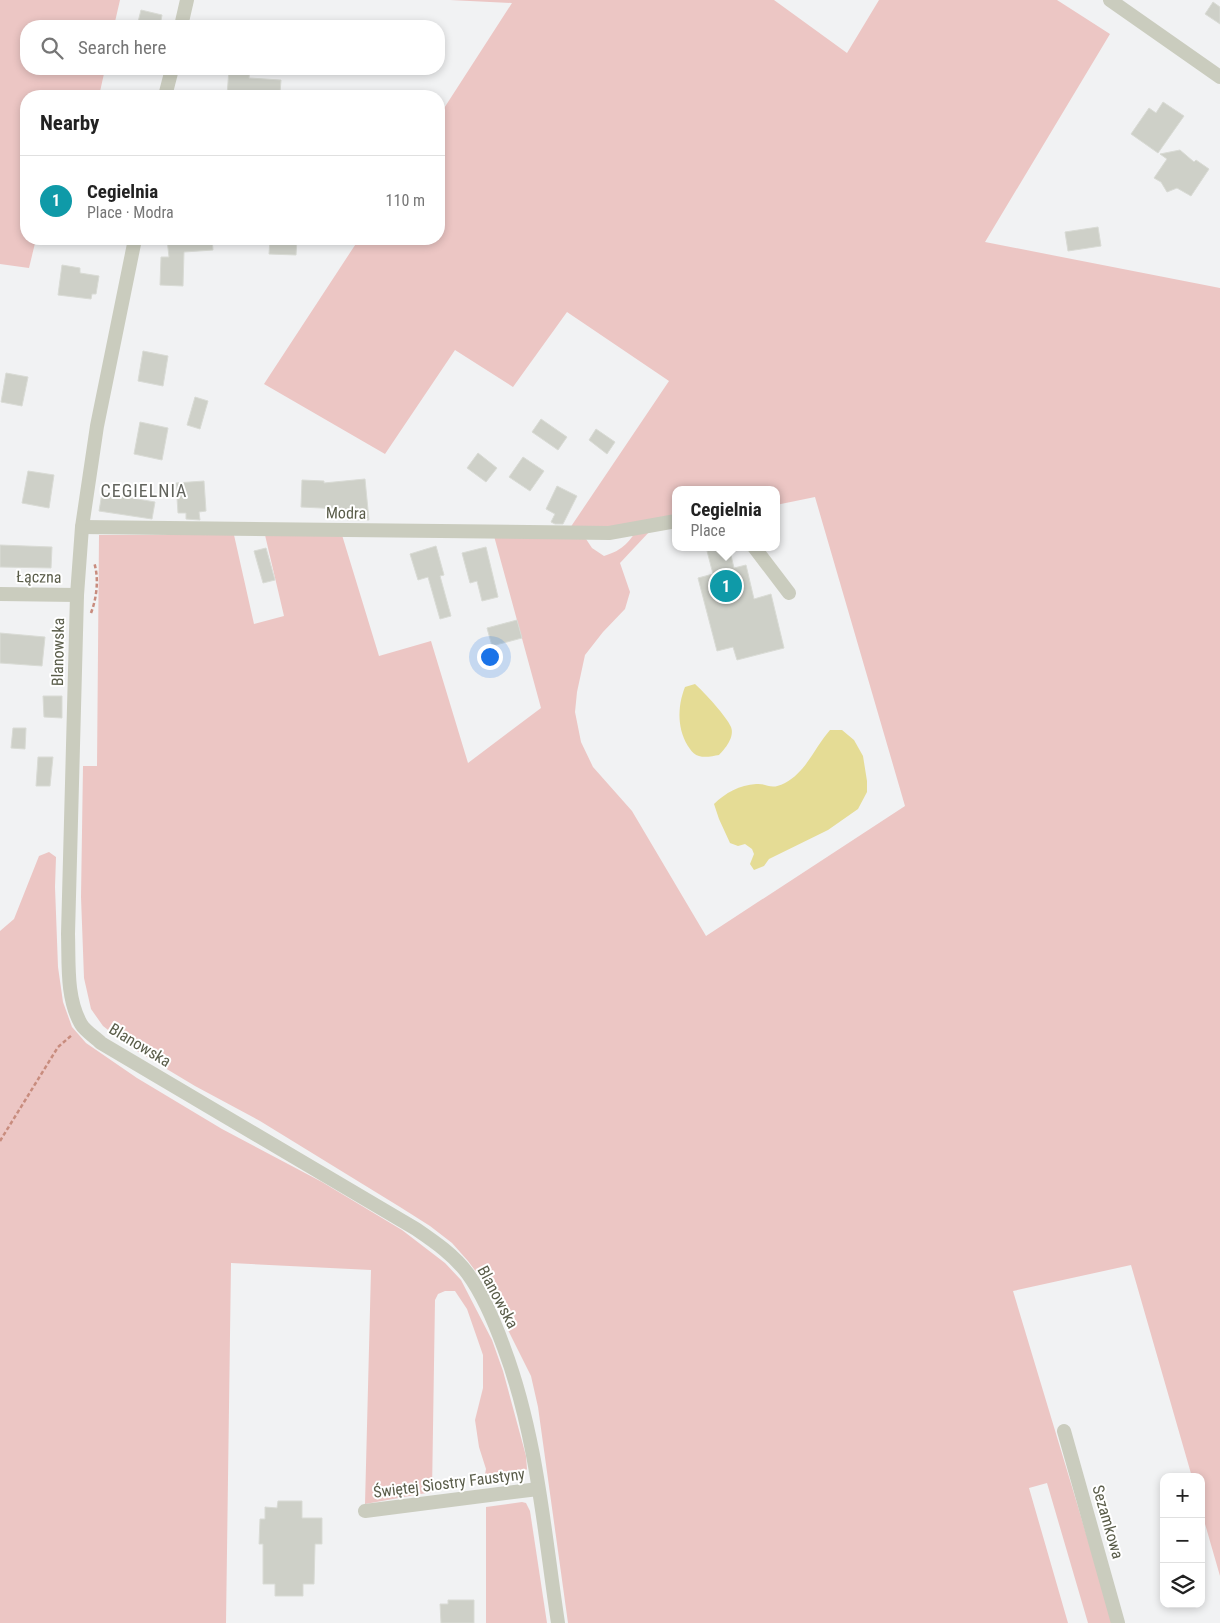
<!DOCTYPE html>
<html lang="en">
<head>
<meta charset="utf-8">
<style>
	body { margin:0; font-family:"Roboto Condensed",sans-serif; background:#f6f6f6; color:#222 }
	.controls { position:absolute; right:15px; bottom:15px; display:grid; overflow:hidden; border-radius:10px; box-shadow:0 2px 8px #0003 }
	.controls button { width:45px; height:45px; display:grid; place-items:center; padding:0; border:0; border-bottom:1px solid #e0e0e0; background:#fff; color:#222; font:25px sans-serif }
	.you { position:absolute; left:489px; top:656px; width:18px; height:18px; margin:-12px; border:4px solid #fff; border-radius:50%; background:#1a73e8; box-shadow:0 0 0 8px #1a73e833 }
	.badge { display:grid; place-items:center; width:32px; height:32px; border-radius:50%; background:#607325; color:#fff; font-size:16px; font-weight:700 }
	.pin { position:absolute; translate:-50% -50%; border:2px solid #fff; box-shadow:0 1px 5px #0006 }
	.popup { position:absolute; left:672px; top:486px; width:108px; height:65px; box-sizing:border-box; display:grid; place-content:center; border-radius:10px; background:#fff; filter:drop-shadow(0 1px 4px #0005); font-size:16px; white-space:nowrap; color:#767676 }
	.popup b { font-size:19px; color:#222 }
	.popup::after { content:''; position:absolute; left:50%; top:100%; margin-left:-10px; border:10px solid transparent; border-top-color:#fff }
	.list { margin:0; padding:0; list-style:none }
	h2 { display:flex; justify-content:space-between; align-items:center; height:65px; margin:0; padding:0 20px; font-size:21px }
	h2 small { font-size:16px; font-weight:400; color:#767676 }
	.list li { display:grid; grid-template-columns:32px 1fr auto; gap:15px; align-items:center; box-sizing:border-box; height:90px; padding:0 20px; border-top:1px solid #e0e0e0 }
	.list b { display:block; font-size:19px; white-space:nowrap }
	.list p { margin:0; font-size:16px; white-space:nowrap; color:#767676 }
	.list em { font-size:16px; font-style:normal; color:#767676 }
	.icon { flex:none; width:28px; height:28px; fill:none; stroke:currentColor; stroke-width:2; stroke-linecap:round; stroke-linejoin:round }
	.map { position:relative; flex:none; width:1220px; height:1623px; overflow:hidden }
	.search { position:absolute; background:#fff; box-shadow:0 2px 8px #0003; left:20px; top:20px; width:425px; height:55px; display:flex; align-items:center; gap:12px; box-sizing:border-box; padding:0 18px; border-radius:20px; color:#767676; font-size:19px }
	.panel { position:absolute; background:#fff; box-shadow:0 2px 8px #0003; left:20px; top:90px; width:425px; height:155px; border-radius:20px }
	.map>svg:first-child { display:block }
	.green { fill:#ecc6c4; fill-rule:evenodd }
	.water { fill:#e5dc95 }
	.building { fill:#ced0c8; stroke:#d9dbd5 }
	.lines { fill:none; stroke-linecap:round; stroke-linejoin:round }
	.path { stroke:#c88c7e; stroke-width:2.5; stroke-dasharray:4 2.5; stroke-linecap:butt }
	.minor { stroke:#caccbe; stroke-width:14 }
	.labels { text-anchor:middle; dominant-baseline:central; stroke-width:4; stroke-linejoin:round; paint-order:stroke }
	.street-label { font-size:16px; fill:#5a5d4a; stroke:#fff }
	.neighbourhood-label { font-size:18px; letter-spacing:1px; fill:#63655e; stroke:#fff }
</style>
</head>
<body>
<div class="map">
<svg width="1220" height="1623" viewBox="0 0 1220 1623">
	<rect width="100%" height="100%" fill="#f1f2f3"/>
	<g class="green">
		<polygon points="0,0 120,0 114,26 26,26 26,69 105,69 99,96 26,96 26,239 36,239 29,268 0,264"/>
		<path d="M 450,0 L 774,0 L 847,53 L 879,0 L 1057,0 L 1110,34 L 985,242 L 1220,288 L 1220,1576 L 1201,1510 L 1201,1477 L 1192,1477 L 1131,1265 L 1013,1291 L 1113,1623 L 1088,1623 L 1047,1483 L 1029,1488 L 1068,1623 L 568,1623 L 538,1407 L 531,1376 L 485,1284 L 468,1261 L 452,1243 L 430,1226 L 400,1207 L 260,1121 L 195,1086 L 130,1047 L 103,1026 L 91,1009 L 84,978 L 81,897 L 83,766 L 97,766 L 99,535 L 234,535 L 254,624 L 284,616 L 265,535 L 342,535 L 379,656 L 431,641 L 468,763 L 541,708 L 494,536 L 586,539 L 592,548 L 604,556 C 624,550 630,541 640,525 L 570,528 L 669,381 L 567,312 L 513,387 L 455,350 L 385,454 L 264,384 L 359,239 L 439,239 L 439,116 L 512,3 ZM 676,490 L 776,490 L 776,505 L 815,497 L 905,806 L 706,936 L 632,811 L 593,767 L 581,742 L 575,712 L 577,692 L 585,655 L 603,632 L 625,609 L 630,592 L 620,563 L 650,531 L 676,526 Z"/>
		<path d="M 49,852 L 56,857 L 55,887 L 58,967 L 63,1002 L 72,1027 L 86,1043 L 137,1078 L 222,1129 L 322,1182 L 402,1230 L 445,1263 L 461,1280 L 492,1340 L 503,1371 L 526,1456 L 527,1469 C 515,1483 500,1482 483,1484 L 486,1469 L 479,1447 L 475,1420 L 483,1388 L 483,1355 L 467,1309 L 455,1291 L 445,1291 L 438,1294 L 435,1300 L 432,1492 L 365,1504 L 371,1270 L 231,1263 L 226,1623 L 0,1623 L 0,931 L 14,919 L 39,856 Z"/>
		<polygon points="522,1502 526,1503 530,1511 547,1623 486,1623 486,1507"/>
	</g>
	<g class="water">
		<path d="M 695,684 C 704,692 727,717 731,727 C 735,737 725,749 719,755 C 713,756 705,758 699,756 C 695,755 692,752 690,749 C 677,731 677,707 685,687 Z"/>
		<path d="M 830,730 L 842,730 L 854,740 L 863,756 L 867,781 L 867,792 L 858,809 L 828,830 L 769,859 L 764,866 L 754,870 L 750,864 L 754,854 L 752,849 L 745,844 L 738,846 L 730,843 L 719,819 L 714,804 C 725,793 740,785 756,784 C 769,783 769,791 785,783 C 806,772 815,747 830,730 Z"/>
	</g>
	<g class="building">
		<polygon points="1213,2 1220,7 1220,24 1205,14"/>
		<polygon points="141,10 162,15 160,26 137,26"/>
		<polygon points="229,69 250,69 249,78 281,80 280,93 270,92 270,96 227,96"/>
		<polygon points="1163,102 1184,116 1158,153 1131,134 1149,108 1156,113"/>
		<polygon points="1180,150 1194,162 1196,160 1209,169 1191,196 1177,188 1167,192 1161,182 1154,178 1167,159 1160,154"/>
		<polygon points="1098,227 1101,246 1068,251 1065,232"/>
		<polygon points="167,239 212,239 213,250 184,252 183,286 160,285 161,257 169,257"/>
		<polygon points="270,239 297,239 296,255 269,254"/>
		<polygon points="62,265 80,268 80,273 99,276 96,294 92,294 91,299 58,295"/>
		<polygon points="143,351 168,356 163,386 138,381"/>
		<polygon points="6,373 28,377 22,406 1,402"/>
		<polygon points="195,397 208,401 200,429 187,425"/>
		<polygon points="541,419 567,437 558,450 532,432"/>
		<polygon points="140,422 168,428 162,460 134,454"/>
		<polygon points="596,429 615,442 607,454 589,440"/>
		<polygon points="478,453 497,468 486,482 467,468"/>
		<polygon points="523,457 544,471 530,491 509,477"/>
		<polygon points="28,471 54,475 49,508 22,503"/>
		<polygon points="365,479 369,520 347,520 347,515 342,515 341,509 301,507 302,480 324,481 324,483"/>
		<polygon points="204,481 206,511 199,512 200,520 186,519 186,513 178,513 176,483"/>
		<polygon points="557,486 577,496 563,524 555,524 551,522 555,514 546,509"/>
		<polygon points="102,493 155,502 152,519 99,511"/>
		<polygon points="0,545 52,547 51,568 0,567"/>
		<polygon points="436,546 444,575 440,576 451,616 440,619 428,577 418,580 410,554"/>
		<polygon points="486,547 498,597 482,601 477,581 470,583 462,553"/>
		<polygon points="706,547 729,547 734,568 746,565 754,599 771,594 784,648 737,660 733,647 717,651 698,578 713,574"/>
		<polygon points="266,548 275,580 263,583 254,551"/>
		<polygon points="517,620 522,638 492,646 487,628"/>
		<polygon points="0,633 45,637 42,666 0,663"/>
		<polygon points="43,696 62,696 62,718 44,717"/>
		<polygon points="13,728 26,728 25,749 11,748"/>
		<polygon points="38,757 53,757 50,786 36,786"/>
		<polygon points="278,1501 302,1501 302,1518 322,1518 322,1544 315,1544 314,1584 303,1584 303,1596 275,1596 275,1584 263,1584 263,1544 259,1544 260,1519 265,1519 265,1507 277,1508"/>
		<polygon points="448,1600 474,1600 474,1623 441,1623 440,1604 448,1604"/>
	</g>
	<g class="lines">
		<g class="path">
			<path d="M 91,613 C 97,597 99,578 94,562"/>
			<polyline points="0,1141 58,1047 72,1035"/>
		</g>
		<g class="minor">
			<polyline points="1110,0 1220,77"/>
			<polyline points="181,26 187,0"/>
			<polyline points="165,96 172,69"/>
			<path d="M 135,239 L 97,426 L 82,527 L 77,595 L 68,934 C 69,963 66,998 81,1024 C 85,1031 95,1037 101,1043 L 416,1229 C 435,1242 454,1255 468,1274 C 484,1296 495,1323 504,1348 C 537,1436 544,1531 558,1623"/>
			<polyline points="82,527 609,533 676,521"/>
			<polyline points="754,547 789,593"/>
			<polyline points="0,594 77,595"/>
			<polyline points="1064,1431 1118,1623"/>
			<polyline points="365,1511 538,1489"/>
		</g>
	</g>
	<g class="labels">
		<g class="street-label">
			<text transform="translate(346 513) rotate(1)">Modra</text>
			<text transform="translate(39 577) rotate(1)">Łączna</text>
			<text transform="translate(58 652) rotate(-89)">Blanowska</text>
			<text transform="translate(140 1045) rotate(31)">Blanowska</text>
			<text transform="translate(498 1297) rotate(62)">Blanowska</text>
			<text transform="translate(449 1483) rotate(-7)">Świętej Siostry Faustyny</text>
			<text transform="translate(1108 1522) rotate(74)">Sezamkowa</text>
		</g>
		<g class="neighbourhood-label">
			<text x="144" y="490">CEGIELNIA</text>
		</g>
	</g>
</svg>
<div class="controls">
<button>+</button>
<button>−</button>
<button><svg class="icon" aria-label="layers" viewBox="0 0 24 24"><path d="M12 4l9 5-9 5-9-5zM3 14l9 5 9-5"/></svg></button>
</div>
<div class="you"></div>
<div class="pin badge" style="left:726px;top:586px;background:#0f9aa8">1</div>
<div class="popup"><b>Cegielnia</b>Place</div>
<div class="search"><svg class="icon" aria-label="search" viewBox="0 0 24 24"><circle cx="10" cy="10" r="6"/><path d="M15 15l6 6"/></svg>Search here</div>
<section class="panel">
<h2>Nearby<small></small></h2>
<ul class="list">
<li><span class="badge" style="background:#0f9aa8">1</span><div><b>Cegielnia</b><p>Place · Modra</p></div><em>110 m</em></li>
</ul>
</section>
</div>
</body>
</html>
